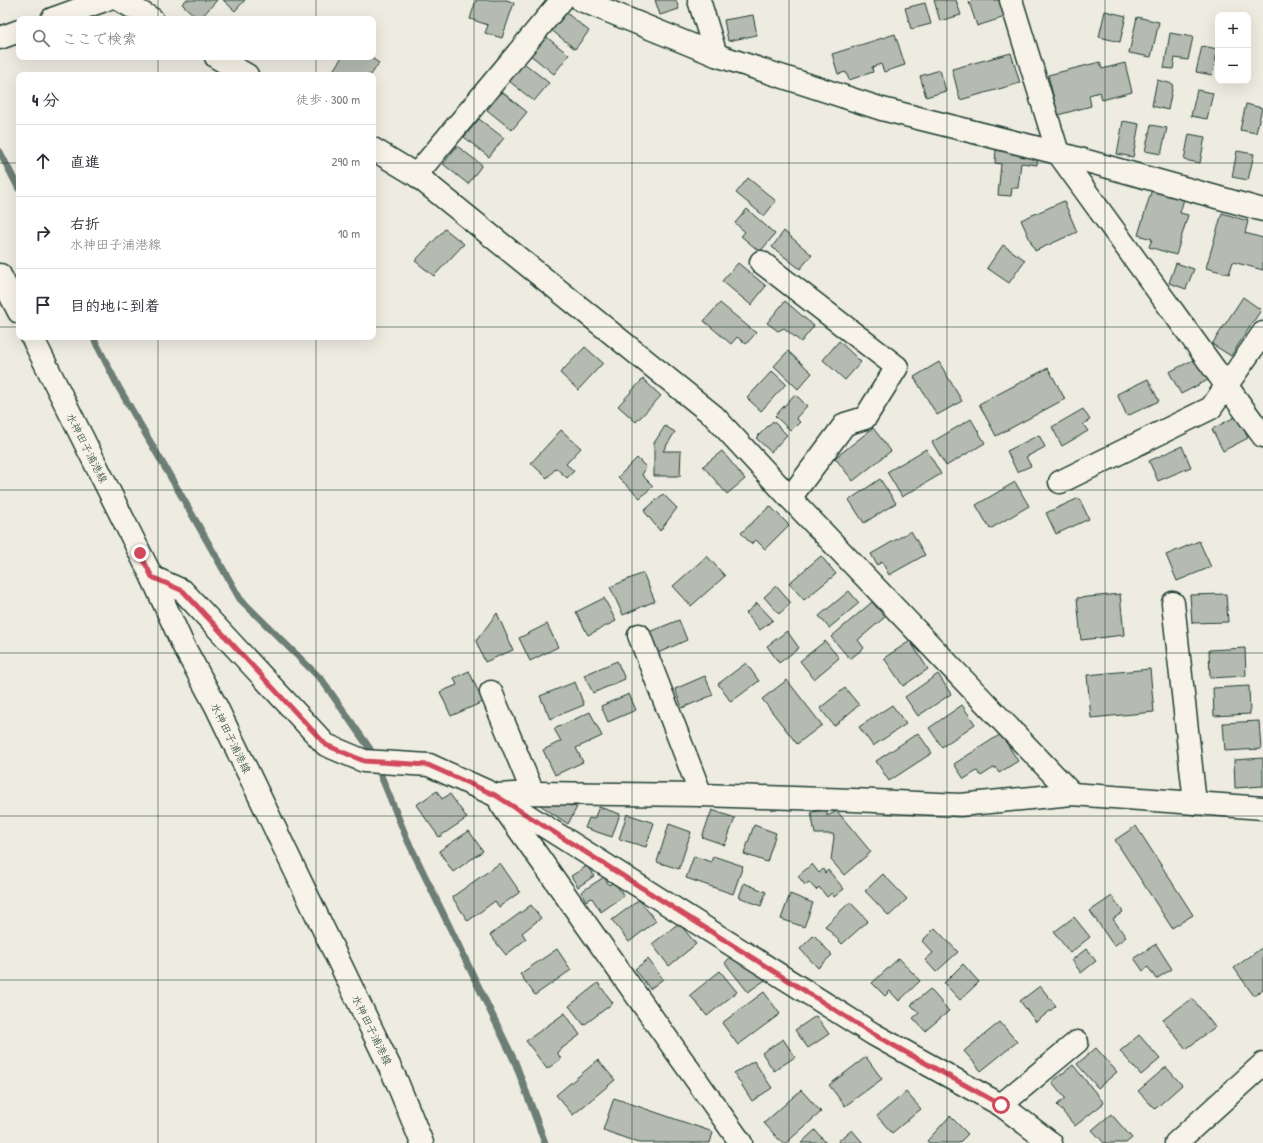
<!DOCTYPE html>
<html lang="ja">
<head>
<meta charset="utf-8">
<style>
	body { margin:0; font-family:"Patrick Hand","Klee One",sans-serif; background:#f7f7f7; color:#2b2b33 }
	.controls { position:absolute; right:12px; top:12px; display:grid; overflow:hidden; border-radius:8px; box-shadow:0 4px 16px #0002 }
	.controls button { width:36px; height:36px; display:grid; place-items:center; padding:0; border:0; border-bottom:1px solid #e1e1e2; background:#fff; color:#2b2b33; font:20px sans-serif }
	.stop { position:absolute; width:12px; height:12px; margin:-9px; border:3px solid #d1495b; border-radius:50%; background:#fff }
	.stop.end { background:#d1495b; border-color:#fff; box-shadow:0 1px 4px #0008 }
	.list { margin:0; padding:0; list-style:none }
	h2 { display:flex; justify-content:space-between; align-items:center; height:52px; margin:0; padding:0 16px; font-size:17px }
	h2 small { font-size:13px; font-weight:400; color:#7c7c81 }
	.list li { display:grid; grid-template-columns:26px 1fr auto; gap:12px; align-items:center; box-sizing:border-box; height:72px; padding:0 16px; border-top:1px solid #e1e1e2 }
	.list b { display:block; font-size:15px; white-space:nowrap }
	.list p { margin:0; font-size:13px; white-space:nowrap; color:#7c7c81 }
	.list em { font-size:13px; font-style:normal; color:#7c7c81 }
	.icon { flex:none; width:22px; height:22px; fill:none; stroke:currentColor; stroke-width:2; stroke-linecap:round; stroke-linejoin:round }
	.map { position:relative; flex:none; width:1263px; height:1143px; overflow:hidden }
	.search { position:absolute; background:#fff; box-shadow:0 4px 16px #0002; left:16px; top:16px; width:360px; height:44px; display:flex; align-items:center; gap:10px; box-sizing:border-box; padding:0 14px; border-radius:8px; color:#7c7c81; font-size:15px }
	.panel { position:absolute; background:#fff; box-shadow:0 4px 16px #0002; left:16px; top:72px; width:360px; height:268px; border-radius:8px }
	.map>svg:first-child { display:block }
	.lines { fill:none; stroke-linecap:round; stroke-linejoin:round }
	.stream { stroke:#6c7e74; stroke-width:7 }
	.building { fill:#b5bbb0; stroke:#1f3d34 }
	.minor-casing { stroke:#1f3d34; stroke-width:25 }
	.tertiary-casing { stroke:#1f3d34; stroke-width:25 }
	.secondary-casing { stroke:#1f3d34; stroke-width:25 }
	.minor { stroke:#f7f3e8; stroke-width:22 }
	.tertiary { stroke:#f7f3e8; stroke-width:22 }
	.secondary { stroke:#f7f3e8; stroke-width:22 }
	.route { stroke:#d1495b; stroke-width:5 }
	.grid { fill:none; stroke:#1f3d34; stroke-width:1; stroke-opacity:0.55 }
	.labels { text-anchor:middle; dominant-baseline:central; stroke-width:4; stroke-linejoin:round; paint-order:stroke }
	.street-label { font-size:11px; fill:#1f3d34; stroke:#f7f3e8 }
</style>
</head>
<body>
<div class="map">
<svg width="1263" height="1143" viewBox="0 0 1263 1143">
	<rect width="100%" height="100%" fill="#eeece1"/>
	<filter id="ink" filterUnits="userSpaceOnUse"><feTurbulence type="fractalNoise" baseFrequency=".025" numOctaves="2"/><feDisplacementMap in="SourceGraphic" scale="8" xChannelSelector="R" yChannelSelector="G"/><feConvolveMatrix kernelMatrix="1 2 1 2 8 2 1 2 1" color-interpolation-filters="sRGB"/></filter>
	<g filter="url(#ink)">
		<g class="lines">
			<g class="stream">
				<polyline points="0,152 19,189"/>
				<polyline points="93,337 119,388 181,495 240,599 322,680 370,749 407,839 515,1062 545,1143"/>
			</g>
		</g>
		<g class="building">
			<polygon points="186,0 217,0 200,19 198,19 182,4"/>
			<polygon points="223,0 245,0 235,11"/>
			<polygon points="476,0 507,0 514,3 502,38 485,33 488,25 470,19"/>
			<polygon points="655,0 676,0 679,9 660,15"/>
			<polygon points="934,0 956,0 961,15 940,21"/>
			<polygon points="975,0 1000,0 1005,17 977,26 969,2"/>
			<polygon points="925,3 931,24 911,29 905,8"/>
			<polygon points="564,11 589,31 575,49 550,29"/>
			<polygon points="1105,11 1126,16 1120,42 1099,37"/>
			<polygon points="753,15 757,35 728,41 724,20"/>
			<polygon points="1137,17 1159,22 1151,57 1129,53"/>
			<polygon points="1170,33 1193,37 1188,60 1175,58 1173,69 1164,68"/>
			<polygon points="895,34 905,65 884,72 881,64 872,67 873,72 849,80 846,72 838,74 832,54"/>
			<polygon points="544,35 569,55 554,74 529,54"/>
			<polygon points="1202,46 1218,49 1212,75 1196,72"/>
			<polygon points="1011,53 1020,83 960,100 952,69"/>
			<polygon points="342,57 370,57 379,63 371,75 330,75"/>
			<polygon points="1100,62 1102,69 1125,63 1132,92 1102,100 1100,92 1089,95 1091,106 1058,115 1048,75"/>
			<polygon points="524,63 549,83 534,101 509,81"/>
			<polygon points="940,70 946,91 926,97 920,76"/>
			<polygon points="1157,80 1173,84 1168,110 1152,106"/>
			<polygon points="1197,90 1213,93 1207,119 1191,116"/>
			<polygon points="502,92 527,112 512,130 487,110"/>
			<polygon points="1246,104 1262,108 1256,133 1240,130"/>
			<polygon points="479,119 504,138 489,157 464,137"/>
			<polygon points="1123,121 1139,124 1133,157 1117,154"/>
			<polygon points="1151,125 1167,128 1161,154 1145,151"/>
			<polygon points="1189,134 1205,137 1200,163 1184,160"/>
			<polygon points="457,146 482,165 468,184 443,164"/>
			<polygon points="996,148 1038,152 1037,165 1021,163 1018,188 1012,188 1011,196 998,195 1001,164 995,163"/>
			<polygon points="1237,151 1254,154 1248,180 1232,177"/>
			<polygon points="748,178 776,201 764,216 736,193"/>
			<polygon points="1152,189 1184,199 1180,213 1188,215 1176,255 1149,247 1152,239 1138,235"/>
			<polygon points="1064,201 1077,232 1035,251 1021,220"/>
			<polygon points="747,209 775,234 760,252 741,236 745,232 735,223"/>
			<polygon points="1222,213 1248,221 1245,233 1263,238 1263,270 1233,262 1229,274 1206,268"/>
			<polygon points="445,229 464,244 434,276 415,261"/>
			<polygon points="784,231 812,255 800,269 772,247"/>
			<polygon points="1003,245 1025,260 1009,283 987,268"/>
			<polygon points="738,263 766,286 751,305 722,281"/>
			<polygon points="1176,263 1194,269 1186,289 1169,283"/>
			<polygon points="1243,297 1261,310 1231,356 1212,344"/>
			<polygon points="785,301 814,326 801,342 784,328 778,331 767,323"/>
			<polygon points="720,303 756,333 746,344 737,337 731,344 704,321"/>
			<polygon points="839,341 861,362 845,380 823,360"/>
			<polygon points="585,347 603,363 578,390 560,373"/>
			<polygon points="788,351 812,373 798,389 774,366"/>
			<polygon points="1197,358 1208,380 1181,394 1169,372"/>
			<polygon points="939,362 962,401 937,415 914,377"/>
			<polygon points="1048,368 1065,399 996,436 979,404"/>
			<polygon points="772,371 786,384 761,411 747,398"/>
			<polygon points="643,379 661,396 636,422 618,406"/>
			<polygon points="1148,379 1159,401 1127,416 1117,394"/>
			<polygon points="795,394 807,406 796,418 800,422 791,431 775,416"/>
			<polygon points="1083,409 1090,420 1083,424 1088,431 1062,446 1052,427"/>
			<polygon points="1237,416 1248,438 1223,451 1212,429"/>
			<polygon points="971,419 985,443 946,466 932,442"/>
			<polygon points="773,421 787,435 771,452 756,438"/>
			<polygon points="665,426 675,432 663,451 681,451 680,476 654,476 654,443"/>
			<polygon points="873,428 891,451 853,481 835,458"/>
			<polygon points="561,430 581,448 566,464 574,471 567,478 556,468 547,478 531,463"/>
			<polygon points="1039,435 1045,447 1026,457 1031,466 1017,472 1007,451"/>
			<polygon points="1182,446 1191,467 1158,481 1149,461"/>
			<polygon points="926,449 941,474 902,497 887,472"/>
			<polygon points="722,451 745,479 727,494 703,466"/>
			<polygon points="637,458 646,467 642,475 653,486 640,498 618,477"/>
			<polygon points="880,479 896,503 864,523 849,500"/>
			<polygon points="1015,482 1029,506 990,529 976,505"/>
			<polygon points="663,494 677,508 660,531 644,511"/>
			<polygon points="1079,498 1089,519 1056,534 1046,513"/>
			<polygon points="770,506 789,525 765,549 756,540 751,544 741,533"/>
			<polygon points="911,531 925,555 889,575 882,562 877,565 871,554"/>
			<polygon points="1199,541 1211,567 1177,581 1166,555"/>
			<polygon points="707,556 725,576 691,606 673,586"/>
			<polygon points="821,556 836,574 804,600 789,583"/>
			<polygon points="643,573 655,601 623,615 610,587"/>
			<polygon points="776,586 791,603 779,614 764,597"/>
			<polygon points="849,591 859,603 829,628 819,616"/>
			<polygon points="1120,594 1124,635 1081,640 1077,598"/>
			<polygon points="1226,594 1228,622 1192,623 1190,595"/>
			<polygon points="604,598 616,621 588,635 576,612"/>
			<polygon points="872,602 885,617 858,640 864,648 850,659 831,637"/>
			<polygon points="757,603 773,620 760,630 746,613"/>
			<polygon points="497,613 513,650 485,662 476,641"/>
			<polygon points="679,620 687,640 658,653 649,632"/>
			<polygon points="547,624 558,647 530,661 519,638"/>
			<polygon points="787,631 799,648 779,663 767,646"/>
			<polygon points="825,641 839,658 814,679 800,661"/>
			<polygon points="910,641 928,669 903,686 884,658"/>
			<polygon points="1245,648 1246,676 1210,678 1209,650"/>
			<polygon points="617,661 625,679 593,693 584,675"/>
			<polygon points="746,663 759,681 731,702 718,684"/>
			<polygon points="1150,669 1154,712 1091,718 1087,675"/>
			<polygon points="469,671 483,702 451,716 440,692 457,685 454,678"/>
			<polygon points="938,674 951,694 918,716 905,697"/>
			<polygon points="705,676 713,695 682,708 675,689"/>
			<polygon points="787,680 822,725 797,744 762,699"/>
			<polygon points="575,682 584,705 550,719 540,696"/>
			<polygon points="1249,686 1250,714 1214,716 1213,688"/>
			<polygon points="845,688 859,705 834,726 820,708"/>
			<polygon points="629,694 636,710 608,722 601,706"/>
			<polygon points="892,705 906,724 873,746 859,727"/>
			<polygon points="962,705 975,724 942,747 929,728"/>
			<polygon points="590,712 602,736 576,748 583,762 555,775 543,750 561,741 554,729"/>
			<polygon points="1259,721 1261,749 1225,751 1223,723"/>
			<polygon points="918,733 932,753 889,781 876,761"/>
			<polygon points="1001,734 1018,761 999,773 995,767 981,776 977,771 964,779 954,764"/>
			<polygon points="1263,758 1263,786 1235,788 1234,760"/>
			<polygon points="437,791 442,799 450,794 467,818 439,837 416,805"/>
			<polygon points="544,801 577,807 568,824 540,805"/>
			<polygon points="599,807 620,814 612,837 585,828 589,818 594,819"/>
			<polygon points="712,810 735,818 725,845 702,837"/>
			<polygon points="827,810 827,816 837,811 871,852 844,875 831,860 834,837 833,834 815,834 811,812"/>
			<polygon points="627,814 654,823 646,847 619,839"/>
			<polygon points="669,824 691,832 679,869 657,862"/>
			<polygon points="754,825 776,833 767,862 744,854"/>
			<polygon points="1136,826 1193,915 1172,928 1115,840"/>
			<polygon points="469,831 483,851 453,872 439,851"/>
			<polygon points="694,856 711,862 713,856 743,866 733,894 686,878"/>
			<polygon points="500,863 520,892 499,907 495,901 468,921 452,897"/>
			<polygon points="812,864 819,873 823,869 825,873 828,870 844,889 834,897 832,893 827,897 819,887 816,890 809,882 805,885 798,876"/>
			<polygon points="587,866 594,876 578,887 571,876"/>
			<polygon points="883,874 907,899 889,916 865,891"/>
			<polygon points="604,877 609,885 614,882 624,896 601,912 592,898 586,901 581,892"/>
			<polygon points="744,883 766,892 761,906 739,897"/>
			<polygon points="790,894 813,903 804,927 781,919"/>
			<polygon points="1112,896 1123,912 1113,919 1126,937 1114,946 1090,911"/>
			<polygon points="639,900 656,921 629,942 612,920"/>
			<polygon points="850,902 868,921 842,944 825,926"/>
			<polygon points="531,905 541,918 522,933 526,939 506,955 490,935"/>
			<polygon points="1074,917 1090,937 1070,953 1054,932"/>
			<polygon points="679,923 696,944 669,966 652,944"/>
			<polygon points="935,928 958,952 936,972 925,960 933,953 922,941"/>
			<polygon points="814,935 832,955 818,968 800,949"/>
			<polygon points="1156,944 1172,969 1156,979 1148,967 1143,971 1134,958"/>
			<polygon points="1263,947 1263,989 1254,996 1234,968"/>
			<polygon points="557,949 571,970 535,995 520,974"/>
			<polygon points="1086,949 1096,961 1081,973 1072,960"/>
			<polygon points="732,955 768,978 748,992 725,963"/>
			<polygon points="899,958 920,981 899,1001 890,991 885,996 872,983"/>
			<polygon points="648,959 663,979 650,989 635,969"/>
			<polygon points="963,964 979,982 960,1000 944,983"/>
			<polygon points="720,971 737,992 707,1016 690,995"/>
			<polygon points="598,983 613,1003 584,1025 569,1006"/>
			<polygon points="1040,986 1056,1006 1036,1022 1020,1001"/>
			<polygon points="930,989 949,1011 925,1031 913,1018 919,1013 911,1005"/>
			<polygon points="764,992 780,1014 738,1045 722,1023"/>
			<polygon points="1192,998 1215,1027 1186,1049 1163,1020"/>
			<polygon points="565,1013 580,1035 557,1052 561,1059 547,1069 526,1041"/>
			<polygon points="816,1016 829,1034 808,1048 795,1030"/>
			<polygon points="1000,1022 1017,1042 981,1071 964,1051"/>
			<polygon points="1139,1035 1160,1059 1141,1075 1120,1051"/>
			<polygon points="783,1039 795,1057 774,1071 762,1053"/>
			<polygon points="1096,1048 1117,1072 1098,1088 1077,1064"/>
			<polygon points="866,1057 882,1079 845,1106 829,1085"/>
			<polygon points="598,1060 615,1080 573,1115 556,1095"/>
			<polygon points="754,1061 772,1088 752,1101 734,1073"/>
			<polygon points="1073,1065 1104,1103 1075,1126 1057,1105 1065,1098 1052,1082"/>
			<polygon points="1166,1067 1182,1085 1155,1109 1138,1091"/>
			<polygon points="801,1090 821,1112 786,1143 782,1143 764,1123"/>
			<polygon points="906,1092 921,1109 892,1133 877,1116"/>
			<polygon points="614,1098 713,1132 710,1143 639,1143 603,1130"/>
			<polygon points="1111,1114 1132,1138 1126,1143 1104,1143 1092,1130"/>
			<polygon points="950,1116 968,1134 959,1143 929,1143 927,1141"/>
			<polygon points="815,1130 826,1143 801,1143"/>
			<polygon points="852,1130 863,1143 839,1143 838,1141"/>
		</g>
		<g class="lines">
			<g class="minor-casing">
				<g id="minor">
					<polyline points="120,0 152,19"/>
					<polyline points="581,0 716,55 882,109 1058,153 1263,210"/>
					<polyline points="699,0 716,55"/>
					<polyline points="1011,0 1058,153 1263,436"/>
					<polyline points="52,19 105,0"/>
					<polyline points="0,38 19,31"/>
					<polyline points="216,57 247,75"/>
					<polyline points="373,149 416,175 714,416 790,498 1072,794"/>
					<polyline points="416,175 562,0"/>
					<polyline points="761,262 897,367 865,418 845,424 790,498"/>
					<polyline points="1060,482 1211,408 1263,333"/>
					<polyline points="152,577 183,591 326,745 364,761 429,765 495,795 873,1034 1001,1105 1051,1143"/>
					<polyline points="1173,603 1195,803"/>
					<polyline points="639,635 701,795"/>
					<polyline points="491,692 533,793"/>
					<polyline points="495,795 533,793 701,795 853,800 960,805 1072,794 1263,808"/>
					<polyline points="501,804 741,1143"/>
					<polyline points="1001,1105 1077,1042"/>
				</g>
			</g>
			<g class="tertiary-casing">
				<polyline id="tertiary" points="1176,1143 1263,1064"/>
			</g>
			<g class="secondary-casing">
				<g id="secondary">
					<polyline points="0,275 19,312"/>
					<polyline points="32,337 152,577 183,645 216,706 397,1082 422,1143"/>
				</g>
			</g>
			<use href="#minor" class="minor"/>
			<use href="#tertiary" class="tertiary"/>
			<use href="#secondary" class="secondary"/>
		</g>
	</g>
	<g class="lines" filter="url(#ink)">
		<polyline class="route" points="140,553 152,577 183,591 326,745 364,761 428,765 495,795 873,1034 1001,1105"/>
	</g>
	<path class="grid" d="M 158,0 L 158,19M 316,0 L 316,19M 474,0 L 474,1143M 632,0 L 632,1143M 789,0 L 789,1143M 947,0 L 947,1143M 1105,0 L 1105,1143M 158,57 L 158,75M 316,57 L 316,75M 0,163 L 19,163M 373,163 L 1263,163M 0,327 L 19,327M 373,327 L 1263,327M 158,337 L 158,1143M 316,337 L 316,1143M 0,490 L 1263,490M 0,653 L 1263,653M 0,816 L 1263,816M 0,980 L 1263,980"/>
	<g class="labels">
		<g class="street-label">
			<text transform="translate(87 448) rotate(63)">水神田子浦港線</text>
			<text transform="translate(231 738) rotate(64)">水神田子浦港線</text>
			<text transform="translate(372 1030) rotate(64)">水神田子浦港線</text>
		</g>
	</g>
</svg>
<div class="controls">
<button>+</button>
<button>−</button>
</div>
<div class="stop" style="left:1001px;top:1105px"></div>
<div class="stop end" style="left:140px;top:553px"></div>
<div class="search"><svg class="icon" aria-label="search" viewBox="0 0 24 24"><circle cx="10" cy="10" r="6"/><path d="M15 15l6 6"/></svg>ここで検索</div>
<section class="panel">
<h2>4 分<small>徒歩 · 300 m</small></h2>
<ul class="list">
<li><svg class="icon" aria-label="ahead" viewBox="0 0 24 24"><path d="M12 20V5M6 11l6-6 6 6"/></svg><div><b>直進</b></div><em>290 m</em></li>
<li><svg class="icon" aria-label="right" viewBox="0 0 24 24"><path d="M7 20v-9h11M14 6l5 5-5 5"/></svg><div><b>右折</b><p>水神田子浦港線</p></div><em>10 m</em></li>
<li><svg class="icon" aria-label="arrive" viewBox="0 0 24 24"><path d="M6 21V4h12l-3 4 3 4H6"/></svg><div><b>目的地に到着</b></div></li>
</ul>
</section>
</div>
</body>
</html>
